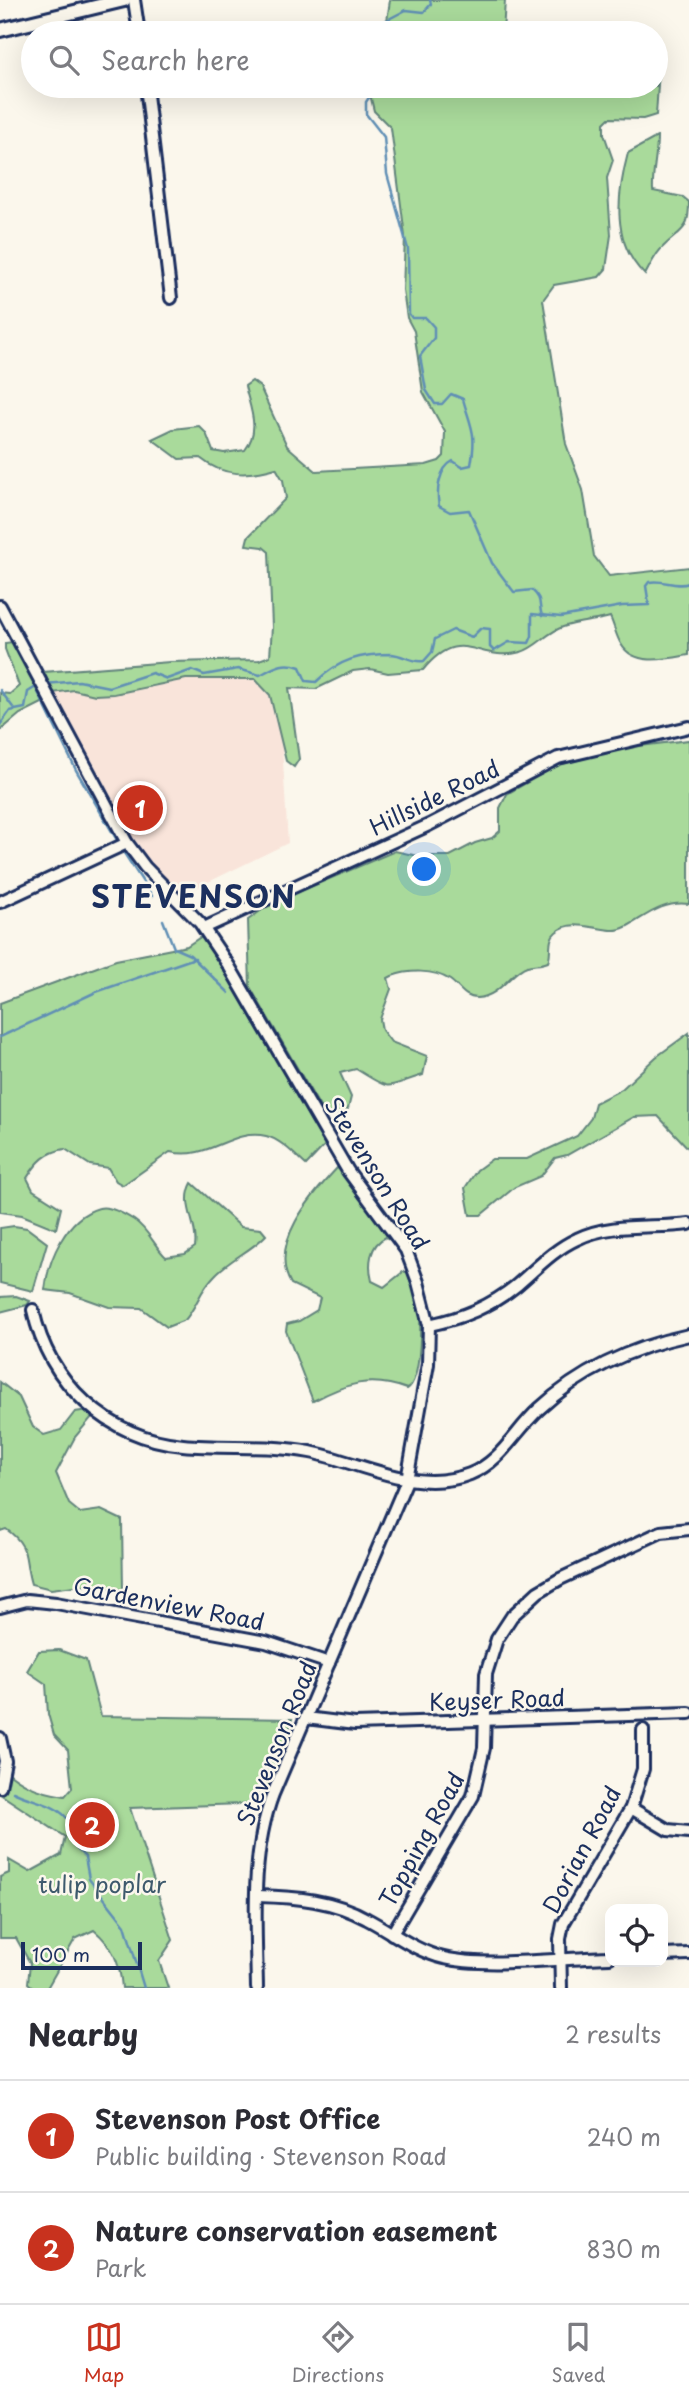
<!DOCTYPE html>
<html lang="en">
<head>
<meta charset="utf-8">
<style>
	body { margin:0; font-family:"Playpen Sans",sans-serif; background:#f2f2f3; color:#2b2b33 }
	.controls { position:absolute; right:21px; bottom:21px; display:grid; overflow:hidden; border-radius:14px; box-shadow:0 7px 28px #0002 }
	.controls button { width:63px; height:63px; display:grid; place-items:center; padding:0; border:0; border-bottom:2px solid #e1e1e2; background:#fff; color:#2b2b33; font:35px sans-serif }
	.scale { position:absolute; left:21px; bottom:18px; width:121px; box-sizing:border-box; padding-left:7px; border:4px solid #1b2f5e; border-top:0; font-size:19px; line-height:24px; white-space:nowrap; color:#1b2f5e; -webkit-text-stroke:5px #fbf7ec; paint-order:stroke }
	.you { position:absolute; left:425px; top:870px; width:24px; height:24px; margin:-18px; border:5px solid #fff; border-radius:50%; background:#1a73e8; box-shadow:0 0 0 10px #1a73e833 }
	.badge { display:grid; place-items:center; width:46px; height:46px; border-radius:50%; background:#c8321e; color:#fff; font-size:23px; font-weight:700 }
	.pin { position:absolute; translate:-50% -50%; border:4px solid #fff; box-shadow:0 2px 7px #0006 }
	.list { margin:0; padding:0; list-style:none }
	h2 { display:flex; justify-content:space-between; align-items:center; height:91px; margin:0; padding:0 28px; font-size:30px }
	h2 small { font-size:23px; font-weight:400; color:#7c7c81 }
	.list li { display:grid; grid-template-columns:46px 1fr auto; gap:21px; align-items:center; box-sizing:border-box; height:112px; padding:0 28px; border-top:2px solid #e1e1e2 }
	.list b { display:block; font-size:26px; white-space:nowrap }
	.list p { margin:0; font-size:23px; white-space:nowrap; color:#7c7c81 }
	.list em { font-size:23px; font-style:normal; color:#7c7c81 }
	.icon { flex:none; width:38px; height:38px; fill:none; stroke:currentColor; stroke-width:2; stroke-linecap:round; stroke-linejoin:round }
	.map { position:relative; flex:none; width:689px; height:1988px; overflow:hidden }
	.search { position:absolute; background:#fff; box-shadow:0 7px 28px #0002; left:21px; right:21px; top:21px; height:77px; display:flex; align-items:center; gap:18px; box-sizing:border-box; padding:0 24px; border-radius:38px; color:#7c7c81; font-size:26px }
	.sheet { height:315px; background:#fff }
	nav { display:flex; justify-content:space-around; align-items:center; box-sizing:border-box; height:98px; border-top:2px solid #e1e1e2; background:#fff; font-size:19px; color:#7c7c81 }
	nav a { display:grid; justify-items:center; gap:4px }
	nav .on { color:#c8321e }
	.map>svg:first-child { display:block }
	.built { fill:#f9e4da }
	.green { fill:#a9da9b; stroke:#62847c; stroke-width:2 }
	.lines { fill:none; stroke-linecap:round; stroke-linejoin:round }
	.stream { stroke:#608fb5; stroke-width:2.5 }
	.minor-casing { stroke:#1b2f5e; stroke-width:16 }
	.major-casing { stroke:#1b2f5e; stroke-width:18 }
	.minor { stroke:#fbf7ec; stroke-width:10 }
	.major { stroke:#fbf7ec; stroke-width:12 }
	.labels { text-anchor:middle; dominant-baseline:central; stroke-width:5; stroke-linejoin:round; paint-order:stroke }
	.street-label { font-size:23px; fill:#1b2f5e; stroke:#fbf7ec }
	.park-label { font-size:23px; fill:#3e5a6d; stroke:#fbf7ec }
	.district-label { font-size:30px; font-weight:bold; letter-spacing:2px; fill:#1b2f5e; stroke:#fbf7ec }
</style>
</head>
<body>
<div class="map">
<svg width="689" height="1988" viewBox="0 0 689 1988">
	<rect width="100%" height="100%" fill="#fbf7ec"/>
	<filter id="ink" filterUnits="userSpaceOnUse"><feTurbulence type="fractalNoise" baseFrequency=".0143" numOctaves="2"/><feDisplacementMap in="SourceGraphic" scale="14" xChannelSelector="R" yChannelSelector="G"/><feConvolveMatrix kernelMatrix="1 2 1 2 8 2 1 2 1" color-interpolation-filters="sRGB"/></filter>
	<g filter="url(#ink)">
		<polygon class="built" points="186,679 255,679 270,695 282,745 288,843 182,895 148,864 136,847 53,693 74,690 95,695 114,694"/>
		<g class="green">
			<polygon points="390,0 505,0 503,33 393,33 387,21"/>
			<path d="M 656,67 L 659,70 L 656,115 L 643,119 L 609,118 L 604,123 L 604,134 L 613,160 L 607,178 L 611,235 L 606,269 L 599,277 L 554,285 L 543,300 L 566,444 L 583,490 L 594,556 L 609,576 L 689,567 L 689,655 C 667,659 634,667 621,644 C 616,636 614,625 610,617 C 595,621 578,622 563,627 C 547,632 536,648 521,652 C 477,664 462,623 423,670 L 388,673 L 370,669 L 353,671 L 316,689 L 289,688 L 299,759 L 294,767 L 286,761 L 270,695 L 255,679 L 186,679 L 114,694 L 95,695 L 74,690 L 53,693 L 44,672 L 170,662 L 259,660 L 270,656 L 272,627 L 269,552 L 263,547 L 246,545 L 248,537 L 286,498 L 283,480 L 276,468 C 249,476 223,477 200,458 L 179,459 L 152,439 L 173,429 L 199,426 L 206,433 L 213,451 L 224,453 L 245,450 C 261,430 250,408 245,386 L 252,381 L 260,387 L 287,446 L 316,471 L 426,465 L 439,461 L 444,456 L 445,432 L 423,392 L 414,331 L 407,318 L 403,290 L 405,236 L 391,128 L 374,111 L 368,86 L 656,86 Z"/>
			<path d="M 657,137 C 657,157 652,172 653,191 L 683,197 L 689,202 C 689,232 682,228 663,247 C 655,254 650,266 645,275 C 611,242 617,195 628,153 Z"/>
			<polygon points="12,642 46,701 20,714 0,731 0,693 10,694 19,686 5,649 5,643"/>
			<path d="M 689,740 L 689,904 C 654,899 634,930 614,930 C 596,930 572,918 556,932 C 547,939 552,953 548,962 C 541,965 534,964 527,966 C 511,971 500,997 477,998 C 464,998 459,986 450,980 C 433,969 409,970 392,976 L 388,978 L 391,989 L 380,1019 L 382,1030 L 391,1042 L 427,1056 L 423,1075 C 381,1088 394,1092 356,1069 L 340,1073 L 351,1097 L 348,1109 L 339,1115 L 330,1115 L 320,1107 L 250,987 L 248,920 L 270,904 L 395,851 L 418,856 L 450,856 L 475,843 L 492,838 L 500,831 L 500,808 L 507,794 L 558,765 L 624,748 Z"/>
			<path d="M 199,938 L 205,938 L 325,1145 L 306,1165 C 295,1155 280,1139 266,1136 C 231,1128 210,1161 170,1152 L 123,1185 L 116,1181 L 108,1168 L 90,1165 L 65,1149 C 46,1152 37,1162 27,1178 L 33,1190 L 61,1208 L 56,1229 L 22,1215 L 0,1212 L 0,1003 L 116,960 L 187,946 Z"/>
			<polygon points="689,1033 689,1149 658,1116 634,1117 567,1155 555,1158 541,1176 515,1187 481,1215 470,1215 465,1188 477,1170 492,1159 527,1159 577,1136 591,1118 595,1103 622,1089 656,1057"/>
			<path d="M 337,1168 L 343,1171 L 398,1246 L 386,1237 C 369,1245 368,1265 372,1281 L 384,1287 L 403,1272 L 410,1271 C 412,1280 416,1289 418,1298 C 422,1315 422,1381 407,1389 C 371,1375 345,1384 313,1401 L 286,1331 L 287,1324 L 299,1321 L 317,1310 L 320,1298 L 291,1284 C 268,1244 311,1196 337,1168 Z"/>
			<path d="M 192,1183 L 241,1227 L 261,1229 L 266,1235 C 250,1252 231,1258 215,1275 C 199,1291 198,1305 185,1320 L 167,1327 L 141,1308 L 109,1307 L 70,1293 L 45,1290 C 48,1260 66,1217 99,1208 C 109,1205 126,1215 134,1220 C 149,1230 154,1246 166,1257 L 185,1254 L 195,1247 C 199,1225 180,1205 192,1183 Z"/>
			<polygon points="14,1226 27,1228 47,1243 33,1291 0,1283 0,1228"/>
			<polygon points="16,1296 30,1301 27,1305 0,1312 0,1297"/>
			<path d="M 0,1382 L 19,1397 L 33,1427 L 44,1435 L 61,1430 L 75,1412 L 88,1410 L 92,1417 L 75,1437 L 56,1473 L 69,1504 L 80,1513 L 101,1510 L 122,1520 L 123,1590 L 82,1585 L 51,1589 L 31,1584 C 23,1557 31,1547 6,1529 L 0,1531 Z"/>
			<path d="M 59,1650 L 86,1660 L 101,1716 L 292,1719 L 270,1803 L 130,1808 L 173,1940 L 159,1961 L 168,1988 L 122,1988 C 120,1963 113,1946 94,1930 L 75,1939 L 47,1988 L 34,1988 L 28,1983 L 30,1963 L 16,1938 L 0,1938 L 0,1877 L 9,1873 L 9,1860 L 30,1872 L 61,1855 L 65,1837 L 0,1794 L 0,1765 C 19,1784 38,1792 65,1796 L 72,1788 L 68,1750 L 54,1735 L 48,1714 L 46,1684 L 27,1671 L 39,1651 Z"/>
		</g>
		<g class="lines">
			<g class="stream">
				<polyline points="383,33 385,21 406,10 424,12 431,4 430,0"/>
				<path d="M 389,86 L 384,93 L 370,96 L 366,102 L 366,114 L 384,137 L 387,174 L 408,249 L 409,314 L 412,318 L 426,318 L 434,327 L 434,338 L 420,356 L 426,390 L 435,404 L 442,404 L 451,394 L 463,399 C 471,428 477,432 471,465 L 462,467 L 453,461 C 439,468 436,491 439,506 L 450,512 L 469,510 L 492,563 L 514,592 L 532,590 C 543,600 538,604 542,616"/>
				<path d="M 45,684 L 79,681 L 109,687 L 152,673 L 167,679 L 192,670 L 204,675 L 238,669 L 260,675 C 275,667 283,661 300,667 L 306,681 L 316,682 C 339,659 361,654 392,654 C 404,655 411,663 424,661 L 432,652 L 435,639 L 453,630 L 472,637 L 481,628 L 490,629 L 490,647 L 494,651 L 509,642 L 529,643 L 532,636 L 532,614 L 561,617 L 622,606 L 649,605 L 646,586 L 649,582 C 664,579 675,588 689,583"/>
				<polyline points="35,686 76,770 117,840"/>
				<polyline points="0,690 15,710"/>
				<polyline points="0,725 10,711 25,708 28,692 39,685"/>
				<polyline points="124,853 152,896"/>
				<polyline points="163,920 174,948 190,955 229,993"/>
				<polyline points="0,1037 96,992 195,958"/>
				<path d="M 13,1792 C 38,1804 61,1802 76,1831 L 73,1845 L 85,1857 L 89,1879 L 125,1925 L 144,1988"/>
			</g>
			<g class="minor-casing">
				<g id="minor">
					<polyline points="134,0 139,33"/>
					<polyline points="146,86 171,298"/>
					<path d="M 0,606 L 127,843 L 145,867 L 200,923 L 229,966 L 348,1171 L 406,1250 L 418,1282 L 429,1325 L 428,1364 L 407,1480 L 273,1794 C 250,1855 256,1923 257,1988"/>
					<polyline points="0,902 127,843"/>
					<polyline points="204,928 429,825 558,758 689,727"/>
					<path d="M 33,1310 C 49,1383 107,1438 183,1445 C 225,1449 268,1444 310,1452 C 363,1463 416,1495 470,1474 C 501,1462 515,1431 539,1409 C 581,1370 633,1347 689,1335"/>
					<path d="M 429,1325 C 462,1318 490,1307 517,1285 C 536,1269 553,1250 577,1239 C 611,1222 653,1229 689,1224"/>
					<polyline points="0,1607 27,1600 56,1603 266,1642 329,1663"/>
					<polyline points="306,1718 355,1724 689,1713"/>
					<polyline points="0,1738 5,1761 0,1787"/>
					<polyline points="631,1808 668,1830 689,1832"/>
					<path d="M 258,1896 C 296,1897 333,1900 367,1919 C 392,1932 415,1951 444,1958 C 486,1968 564,1958 610,1957"/>
					<polyline points="392,1934 473,1796 484,1748 486,1674 497,1639 512,1616 538,1592 560,1579 661,1532 689,1529"/>
					<polyline points="663,1955 689,1954"/>
					<polyline points="561,1988 560,1939 563,1924 631,1808 643,1769 643,1730"/>
				</g>
			</g>
			<g class="major-casing">
				<polyline id="major" points="0,30 124,0"/>
			</g>
			<use href="#minor" class="minor"/>
			<use href="#major" class="major"/>
		</g>
	</g>
	<g class="labels">
		<g class="street-label">
			<text transform="translate(434 797) rotate(-26)">Hillside Road</text>
			<text transform="translate(378 1173) rotate(58)">Stevenson Road</text>
			<text transform="translate(169 1603) rotate(11)">Gardenview Road</text>
			<text transform="translate(497 1699) rotate(-2)">Keyser Road</text>
			<text transform="translate(276 1743) rotate(-68)">Stevenson Road</text>
			<text transform="translate(421 1839) rotate(-61)">Topping Road</text>
			<text transform="translate(581 1849) rotate(-62)">Dorian Road</text>
		</g>
		<g class="park-label">
			<text x="102" y="1883">tulip poplar</text>
		</g>
		<g class="district-label">
			<text x="194" y="895">STEVENSON</text>
		</g>
	</g>
</svg>
<div class="controls">
<button><svg class="icon" aria-label="locate" viewBox="0 0 24 24"><circle cx="12" cy="12" r="6"/><path d="M12 2v4M12 18v4M2 12h4M18 12h4"/></svg></button>
</div>
<div class="scale">100 m</div>
<div class="you"></div>
<div class="pin badge" style="left:140px;top:808px">1</div>
<div class="pin badge" style="left:92px;top:1825px">2</div>
<div class="search"><svg class="icon" aria-label="search" viewBox="0 0 24 24"><circle cx="10" cy="10" r="6"/><path d="M15 15l6 6"/></svg>Search here</div>
</div>
<section class="sheet">
<h2>Nearby<small>2 results</small></h2>
<ul class="list">
<li><span class="badge">1</span><div><b>Stevenson Post Office</b><p>Public building · Stevenson Road</p></div><em>240 m</em></li>
<li><span class="badge">2</span><div><b>Nature conservation easement</b><p>Park</p></div><em>830 m</em></li>
</ul>
</section>
<nav>
<a class="on"><svg class="icon" aria-label="map" viewBox="0 0 24 24"><path d="M3 6l6-2 6 2 6-2v14l-6 2-6-2-6 2zM9 4v14M15 6v14"/></svg>Map</a>
<a><svg class="icon" aria-label="directions" viewBox="0 0 24 24"><path d="M12 3l9 9-9 9-9-9zM9 14v-3h6M13 9l2 2-2 2"/></svg>Directions</a>
<a><svg class="icon" aria-label="saved" viewBox="0 0 24 24"><path d="M7 4h10v16l-5-4-5 4z"/></svg>Saved</a>
</nav>
</body>
</html>
